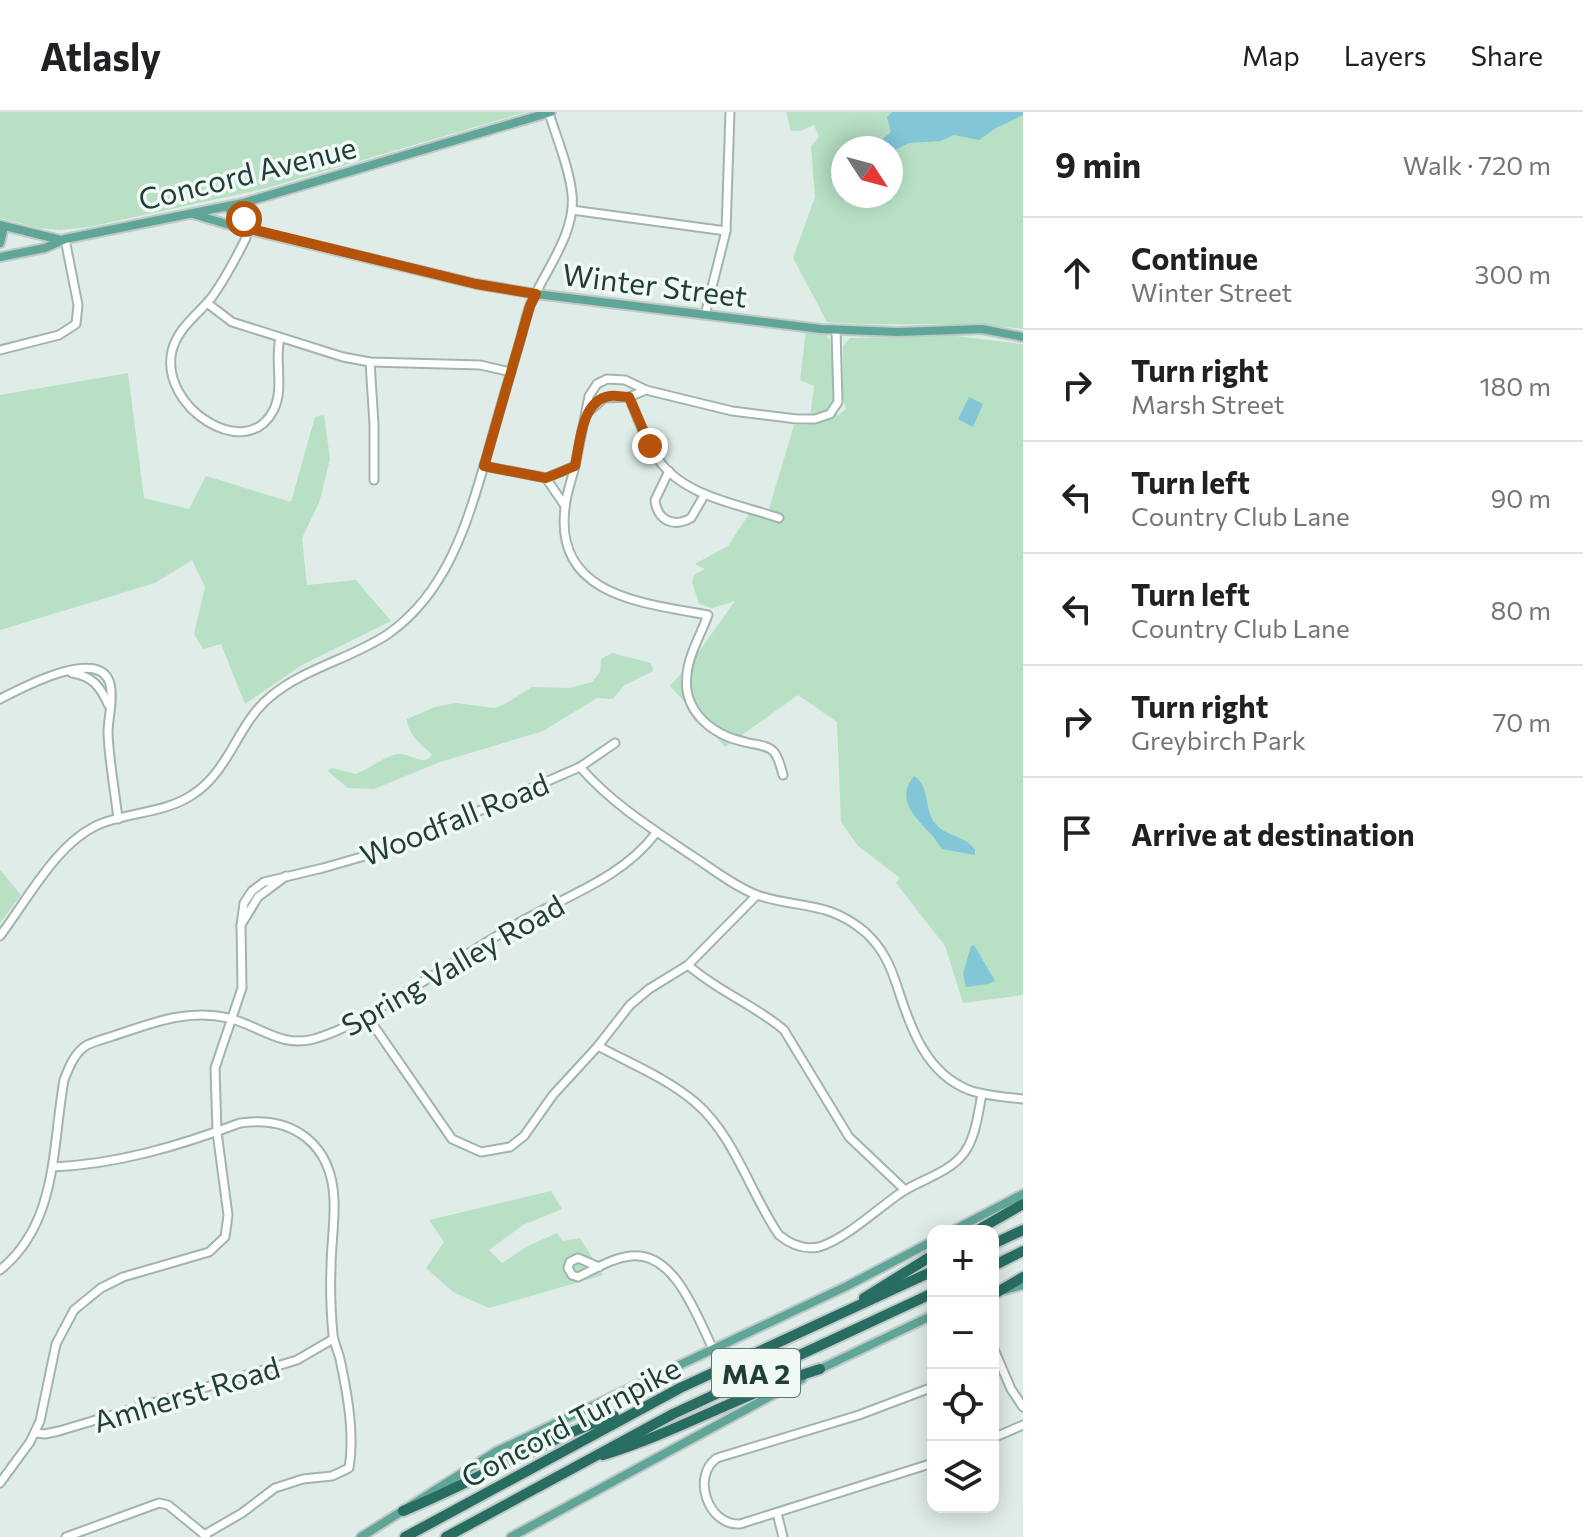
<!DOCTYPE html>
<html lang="en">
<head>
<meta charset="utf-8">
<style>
	body { margin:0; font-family:Commissioner,sans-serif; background:#f6f6f6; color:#202124 }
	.controls { position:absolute; right:24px; bottom:24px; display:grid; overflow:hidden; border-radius:16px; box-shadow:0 4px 20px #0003 }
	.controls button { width:72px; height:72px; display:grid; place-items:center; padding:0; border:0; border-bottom:2px solid #e0e0e0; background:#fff; color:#202124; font:40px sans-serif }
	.compass { position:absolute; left:831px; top:24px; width:72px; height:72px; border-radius:50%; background:#fff; box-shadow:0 4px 20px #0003; rotate:126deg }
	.stop { position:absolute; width:24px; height:24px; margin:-18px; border:6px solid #b45309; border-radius:50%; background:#fff }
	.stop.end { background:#b45309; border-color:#fff; box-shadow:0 2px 8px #0008 }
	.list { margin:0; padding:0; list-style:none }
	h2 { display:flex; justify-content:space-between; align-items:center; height:104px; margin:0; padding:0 32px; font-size:34px }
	h2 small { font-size:26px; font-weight:400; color:#757577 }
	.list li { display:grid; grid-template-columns:52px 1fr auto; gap:24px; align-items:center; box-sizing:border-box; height:112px; padding:0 32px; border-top:2px solid #e0e0e0 }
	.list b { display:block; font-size:30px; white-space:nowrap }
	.list p { margin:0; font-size:26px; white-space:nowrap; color:#757577 }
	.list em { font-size:26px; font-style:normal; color:#757577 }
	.icon { flex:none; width:44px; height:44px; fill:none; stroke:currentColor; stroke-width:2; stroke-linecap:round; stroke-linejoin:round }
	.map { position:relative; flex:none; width:1023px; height:1425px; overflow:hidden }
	header { display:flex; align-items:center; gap:48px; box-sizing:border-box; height:112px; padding:0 40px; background:#fff; border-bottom:2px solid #e0e0e0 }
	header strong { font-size:38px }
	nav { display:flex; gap:44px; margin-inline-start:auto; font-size:28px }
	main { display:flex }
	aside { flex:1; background:#fff }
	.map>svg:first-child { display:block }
	.green { fill:#b7e0c4; fill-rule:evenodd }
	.water { fill:#82c6d7 }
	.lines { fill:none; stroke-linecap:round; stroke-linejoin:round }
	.minor-casing { stroke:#a2b4af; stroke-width:11 }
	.major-casing { stroke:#c0c9c7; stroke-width:12 }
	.highway-casing { stroke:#c0c9c7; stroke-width:14 }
	.minor { stroke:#fff; stroke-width:7 }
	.major { stroke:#60a698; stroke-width:8 }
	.highway { stroke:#286d62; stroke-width:10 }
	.route { stroke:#b45309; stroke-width:10 }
	.labels { text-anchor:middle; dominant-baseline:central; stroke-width:7; stroke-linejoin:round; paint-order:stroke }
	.shield { fill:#f1f9f5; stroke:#5e7670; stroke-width:2 }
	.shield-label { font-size:28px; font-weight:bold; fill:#1f3e37 }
	.street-label { font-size:30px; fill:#1f3e37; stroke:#f1f9f5 }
</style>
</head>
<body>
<header>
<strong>Atlasly</strong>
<nav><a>Map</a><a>Layers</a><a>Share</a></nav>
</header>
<main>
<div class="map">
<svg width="1023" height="1425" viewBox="0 0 1023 1425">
	<rect width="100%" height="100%" fill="#e0ece7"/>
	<g class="green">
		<polygon points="0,0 526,0 267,76 89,115 60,118 39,116 0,106"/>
		<path d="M 786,0 L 1023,0 L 1023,217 C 958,207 892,216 827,210 L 793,146 L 815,85 L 811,34 L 819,25 L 814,13 L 800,19 L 791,19 ZM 843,36 L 891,36 L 891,84 L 843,84 Z"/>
		<polygon points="806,219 825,221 830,229 837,304 846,297 843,287 843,234 850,226 956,224 1023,232 1023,883 963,891 945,834 896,771 900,766 858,734 841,710 837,610 798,583 725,635 670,574 693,548 735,489 712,496 699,492 692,470 694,463 705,457 695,452 728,434 749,402 766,407 794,313 809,313 814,274 800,268"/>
		<polygon points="128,261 144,386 189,397 206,364 291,390 315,305 324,303 330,347 319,391 302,426 307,473 356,468 391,509 302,553 245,592 221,532 203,537 194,522 205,475 192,448 155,471 0,518 0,283"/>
		<path d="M 612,541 L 651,551 L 653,559 L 623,574 L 613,587 L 597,586 L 543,619 L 440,650 L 374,677 L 348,676 L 328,659 L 332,656 L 356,662 C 369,657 385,644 398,642 C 410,641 417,651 429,647 L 432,642 C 422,634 407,621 407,607 L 435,595 L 456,591 L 494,596 L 503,593 L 532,575 L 570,576 L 592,570 L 600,560 L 601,547 Z"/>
		<polygon points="0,758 21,783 0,811"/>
		<polygon points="551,1079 562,1097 523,1113 489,1138 502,1151 528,1134 557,1121 563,1129 580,1126 603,1163 489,1196 453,1180 426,1156 444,1130 429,1108"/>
	</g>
	<g class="water">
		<polygon points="892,0 1023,0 1023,3 996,16 979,28 954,23 940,29 909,31 891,40 891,36 872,36 891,20 887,5"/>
		<polygon points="969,285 983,292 973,315 958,307"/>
		<path d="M 914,664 C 930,675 924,695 934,710 C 944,725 966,723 975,738 L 975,743 L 942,737 C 938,732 935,726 930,721 C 915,705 895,687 914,664 Z"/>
		<polygon points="974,833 995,869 988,872 966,875 963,862 971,834"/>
	</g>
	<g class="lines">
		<g class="minor-casing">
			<g id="minor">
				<polyline points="572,98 726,119"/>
				<path d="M 246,126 C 236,146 225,167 212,185 C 198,203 178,215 172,239 C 159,295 246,351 273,299 C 285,277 274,250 280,226"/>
				<polyline points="207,191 232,210 343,245 370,250 480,253 511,260"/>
				<polyline points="705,203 726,119 730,0"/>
				<polyline points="0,238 59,223 76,212 78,193 65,127"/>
				<polyline points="370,250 374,312 374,368"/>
				<path d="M 629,285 C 638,306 645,329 658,347 C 684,385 739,392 779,406"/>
				<polyline points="588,300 604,286 629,285 646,278"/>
				<polyline points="484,354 546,366 575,354 589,284 597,272 607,267 625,268 646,278 732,299 797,307 815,307 830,302 838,290 836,218"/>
				<path d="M 575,354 C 572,367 566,382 565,396 C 554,484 643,491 708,503 C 701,522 689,542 687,562 C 682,599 712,623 745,630 C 754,633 767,632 774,640 C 779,646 781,656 783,663"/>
				<path d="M 669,359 L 655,388 C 657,408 673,416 691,406 L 705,382"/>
				<polyline points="546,366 565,394"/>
				<path d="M 72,561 C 92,564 100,574 108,592"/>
				<path d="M 0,587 C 20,577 100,533 110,572 C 114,586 108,606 108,621 C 109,649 115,679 118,707"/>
				<path d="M 580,655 C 612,692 654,718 694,745 C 714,758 734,774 757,783 C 798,797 827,788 865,820 C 883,836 891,855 898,877 C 911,917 926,961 969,978 C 986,984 1005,985 1023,987"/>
				<polyline points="286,764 258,785 241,813 244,791 252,779 264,770 323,756 396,735 580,655 615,631"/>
				<path d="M 0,824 C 28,787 57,730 100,712 C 129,700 165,701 192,683 C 230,659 237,612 270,585 C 304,556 351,547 388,522 C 449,479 468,408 488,340 C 498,303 509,266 520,229 C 524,216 526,201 532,189 C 547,156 576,120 572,82 C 569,55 557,27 549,1"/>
				<path d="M 688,853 C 717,879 755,893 784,918 L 849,1025 L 905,1078"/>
				<polyline points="367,904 452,1027 481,1040 510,1035 524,1024 553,983 598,934 630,893 649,877 688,853 757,783"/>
				<path d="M 598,934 C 631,952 667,966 696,991 C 735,1025 750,1081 779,1123 C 790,1132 804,1138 819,1135 C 846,1127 878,1096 902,1080 C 922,1067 949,1061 964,1041 C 976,1025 978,1001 982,982"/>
				<path d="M 53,1055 C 118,1052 179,1034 240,1011 C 294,1003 332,1033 334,1088 C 335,1111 331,1133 331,1156 C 330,1178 331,1201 333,1223 C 334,1231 338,1239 340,1247 C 347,1280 355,1322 349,1356 L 332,1364 L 303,1367 L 275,1376 L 242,1401 L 204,1423"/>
				<path d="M 599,1155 L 578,1146 L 570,1150 L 568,1156 L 572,1163 L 578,1165 C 595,1157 612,1146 631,1144 C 675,1139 697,1205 713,1237"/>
				<path d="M 0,1158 C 58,1111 52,1035 64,968 C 69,955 75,940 87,933 C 98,928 111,925 122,921 C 157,909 191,897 228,906 C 259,913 280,936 314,927 C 348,917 377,898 406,880 C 441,859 475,837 510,816 C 559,786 620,769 656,721"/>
				<polyline points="993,1235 1011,1277 1023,1295"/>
				<path d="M 933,1275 L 859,1303 L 717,1346 C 691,1364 708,1414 740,1412 L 933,1351"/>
				<polyline points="35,1321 45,1322 59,1319 297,1248 333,1227"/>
				<polyline points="993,1326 1023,1313"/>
				<polyline points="0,1371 30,1330 40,1309 56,1232 74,1198 101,1176 123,1165 209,1140 225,1125 228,1103 217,1020 215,956 242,876 241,813"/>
				<polyline points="777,1401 783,1425"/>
				<polyline points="66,1425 159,1391 168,1393 206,1424"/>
			</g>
		</g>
		<g class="major-casing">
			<g id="major">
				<polyline points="227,95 250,117"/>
				<polyline points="193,102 233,114 476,172 536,182 821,217 898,220 982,217 1023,225"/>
				<polyline points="0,113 61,128"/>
				<polyline points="0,131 4,115"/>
				<polyline points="0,145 45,136 65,127 243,91 551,0"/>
				<polyline points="952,1119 1023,1082"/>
				<polyline points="1005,1178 1023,1173"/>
				<polyline points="818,1258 933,1203"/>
				<polyline points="361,1425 497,1339 847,1174 933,1129"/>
				<polyline points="511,1425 802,1267"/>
			</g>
		</g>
		<g class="highway-casing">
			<g id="highway">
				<polyline points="976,1119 1023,1092"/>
				<polyline points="993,1132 1023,1118"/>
				<polyline points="993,1154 1023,1139"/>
				<polyline points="996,1181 1023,1165"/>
				<polyline points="864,1186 933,1143"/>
				<path d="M 603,1343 C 678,1320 745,1280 820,1257"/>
				<path d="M 403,1399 C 475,1370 540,1329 614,1304"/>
				<polyline points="405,1425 680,1276 933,1159"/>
				<polyline points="446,1425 673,1302 933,1181"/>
			</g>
		</g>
		<use href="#minor" class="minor"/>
		<use href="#major" class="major"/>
		<use href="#highway" class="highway"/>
	</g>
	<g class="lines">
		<path class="route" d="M 244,107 L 251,117 L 476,172 L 536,182 L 530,194 L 484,354 L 546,366 L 575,354 C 580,332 581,288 610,284 C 616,283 623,285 629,285 L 650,334"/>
	</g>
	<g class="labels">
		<rect class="shield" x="712" y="1237" width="88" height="48" rx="6"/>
		<g class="shield-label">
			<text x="756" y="1261">MA 2</text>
		</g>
		<g class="street-label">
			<text transform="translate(247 60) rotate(-14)">Concord Avenue</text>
			<text transform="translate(655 172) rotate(7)">Winter Street</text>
			<text transform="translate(454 706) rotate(-22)">Woodfall Road</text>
			<text transform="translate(452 852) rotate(-30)">Spring Valley Road</text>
			<text transform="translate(186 1281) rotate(-17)">Amherst Road</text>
			<text transform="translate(570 1309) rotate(-28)">Concord Turnpike</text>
		</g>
	</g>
</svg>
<div class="controls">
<button>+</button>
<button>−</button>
<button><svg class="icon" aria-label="locate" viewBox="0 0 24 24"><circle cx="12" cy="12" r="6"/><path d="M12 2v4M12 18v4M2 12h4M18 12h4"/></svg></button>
<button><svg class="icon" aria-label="layers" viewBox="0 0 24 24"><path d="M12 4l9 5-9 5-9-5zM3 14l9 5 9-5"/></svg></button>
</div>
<svg class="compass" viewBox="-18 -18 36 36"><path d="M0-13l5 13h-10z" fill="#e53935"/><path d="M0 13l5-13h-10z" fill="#757577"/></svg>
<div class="stop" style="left:244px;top:107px"></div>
<div class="stop end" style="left:650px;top:334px"></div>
</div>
<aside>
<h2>9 min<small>Walk · 720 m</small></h2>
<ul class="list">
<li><svg class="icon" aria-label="ahead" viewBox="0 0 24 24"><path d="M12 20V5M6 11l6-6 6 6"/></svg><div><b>Continue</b><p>Winter Street</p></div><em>300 m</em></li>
<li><svg class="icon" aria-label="right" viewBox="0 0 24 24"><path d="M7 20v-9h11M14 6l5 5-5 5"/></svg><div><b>Turn right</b><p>Marsh Street</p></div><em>180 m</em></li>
<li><svg class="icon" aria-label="left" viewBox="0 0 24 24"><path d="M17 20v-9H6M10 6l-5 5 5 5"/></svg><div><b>Turn left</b><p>Country Club Lane</p></div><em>90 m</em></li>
<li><svg class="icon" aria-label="left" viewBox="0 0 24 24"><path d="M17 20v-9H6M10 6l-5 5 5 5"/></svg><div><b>Turn left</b><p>Country Club Lane</p></div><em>80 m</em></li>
<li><svg class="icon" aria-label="right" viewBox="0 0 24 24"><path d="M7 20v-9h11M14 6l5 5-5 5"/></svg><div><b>Turn right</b><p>Greybirch Park</p></div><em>70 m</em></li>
<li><svg class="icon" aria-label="arrive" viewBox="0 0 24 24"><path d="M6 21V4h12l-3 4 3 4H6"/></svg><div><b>Arrive at destination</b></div></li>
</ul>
</aside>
</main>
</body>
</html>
